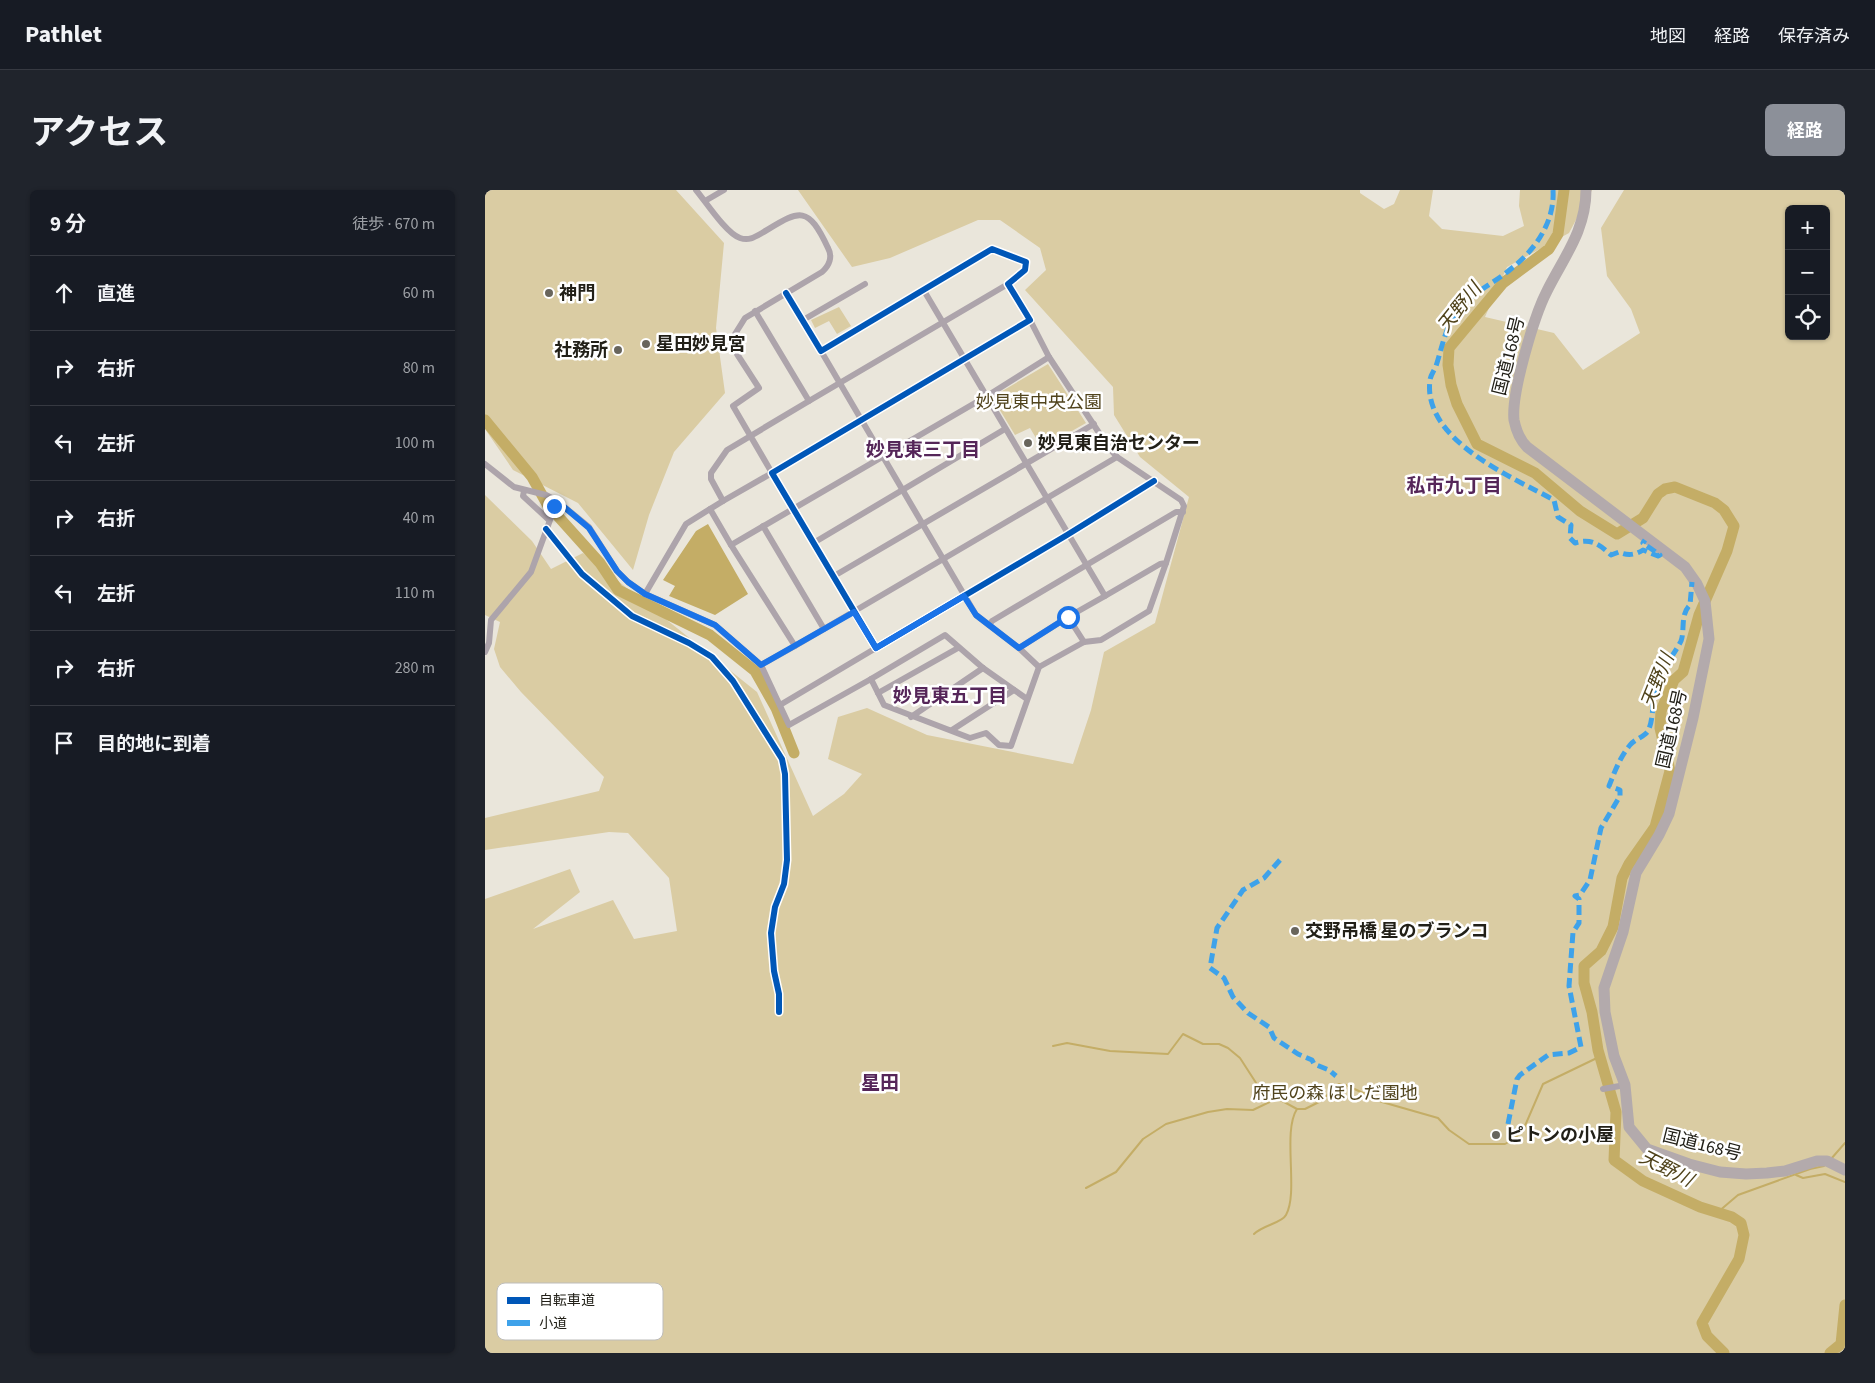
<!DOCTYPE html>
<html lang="ja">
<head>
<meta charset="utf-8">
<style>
	body { margin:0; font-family:"Source Sans 3","Noto Sans JP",sans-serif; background:#20242c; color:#f1f3f6 }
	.controls { position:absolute; right:15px; top:15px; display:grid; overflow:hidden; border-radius:8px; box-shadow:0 1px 4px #0004 }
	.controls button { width:45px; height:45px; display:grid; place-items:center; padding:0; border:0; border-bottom:1px solid #363941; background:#171b24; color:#f1f3f6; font:25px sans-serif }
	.stop { position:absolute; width:15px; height:15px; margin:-11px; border:4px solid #1a73e8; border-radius:50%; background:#fff }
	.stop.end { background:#1a73e8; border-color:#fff; box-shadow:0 1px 5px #0008 }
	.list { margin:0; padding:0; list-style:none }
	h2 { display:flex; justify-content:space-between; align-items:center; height:65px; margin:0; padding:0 20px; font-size:21px }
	h2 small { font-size:16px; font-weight:400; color:#9ea1a6 }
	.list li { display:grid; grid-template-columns:32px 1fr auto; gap:15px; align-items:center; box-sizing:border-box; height:75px; padding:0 20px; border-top:1px solid #363941 }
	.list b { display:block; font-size:19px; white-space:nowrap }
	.list em { font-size:16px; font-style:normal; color:#9ea1a6 }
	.icon { flex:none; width:28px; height:28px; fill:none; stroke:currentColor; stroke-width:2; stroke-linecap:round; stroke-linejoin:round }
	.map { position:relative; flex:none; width:1360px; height:1163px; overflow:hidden; border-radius:8px }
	header { display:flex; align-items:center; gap:30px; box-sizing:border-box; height:70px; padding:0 25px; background:#171b24; border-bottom:1px solid #363941 }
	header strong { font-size:24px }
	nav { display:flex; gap:28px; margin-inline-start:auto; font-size:18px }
	.intro { display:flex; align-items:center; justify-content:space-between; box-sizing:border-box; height:120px; padding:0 30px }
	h1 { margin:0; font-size:35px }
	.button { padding:12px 22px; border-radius:8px; background:#8c9099; color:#fff; font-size:18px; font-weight:700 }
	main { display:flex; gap:30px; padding:0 30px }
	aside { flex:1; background:#171b24; border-radius:8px; box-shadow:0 1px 4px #0004 }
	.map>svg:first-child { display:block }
	.green { fill:#dacca3; fill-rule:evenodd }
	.water { fill:#c4ad66 }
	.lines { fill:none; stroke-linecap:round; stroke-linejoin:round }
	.stream { stroke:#c4ad66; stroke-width:2 }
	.river { stroke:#c4ad66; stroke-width:11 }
	.street { stroke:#ada4ab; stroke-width:6 }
	.highway { stroke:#b3aaac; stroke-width:11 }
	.quiet { stroke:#3ea2ea; stroke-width:5; stroke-dasharray:10 5; stroke-linecap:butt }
	.cycleway-casing { stroke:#fff; stroke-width:9 }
	.cycleway { stroke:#0057b8; stroke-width:6 }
	.route { stroke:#1a73e8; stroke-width:6 }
	.poi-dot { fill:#68655c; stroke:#fff; stroke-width:2 }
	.labels { text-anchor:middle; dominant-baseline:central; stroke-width:5; stroke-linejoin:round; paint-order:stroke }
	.poi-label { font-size:18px; font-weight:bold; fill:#222018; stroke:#fff; text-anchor:start }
	.street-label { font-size:18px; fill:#222018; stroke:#fff }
	.park-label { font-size:18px; fill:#51441d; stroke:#fff }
	.water-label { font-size:19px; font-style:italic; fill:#4f421a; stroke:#fff }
	.neighbourhood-label { font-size:19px; font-weight:bold; fill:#552659; stroke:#fff }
	.key { fill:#fff; stroke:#bdbcba; stroke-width:1 }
	.key-label { font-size:14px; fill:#222018 }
</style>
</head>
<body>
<header>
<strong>Pathlet</strong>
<nav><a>地図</a><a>経路</a><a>保存済み</a></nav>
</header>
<div class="intro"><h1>アクセス</h1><a class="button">経路</a></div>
<main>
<aside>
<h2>9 分<small>徒歩 · 670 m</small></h2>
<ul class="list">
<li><svg class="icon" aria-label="ahead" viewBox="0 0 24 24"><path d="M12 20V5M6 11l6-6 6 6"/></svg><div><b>直進</b></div><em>60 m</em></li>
<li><svg class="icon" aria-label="right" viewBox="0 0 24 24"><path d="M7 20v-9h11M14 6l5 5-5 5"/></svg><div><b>右折</b></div><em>80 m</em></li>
<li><svg class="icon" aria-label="left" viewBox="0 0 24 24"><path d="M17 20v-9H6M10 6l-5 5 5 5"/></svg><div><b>左折</b></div><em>100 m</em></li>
<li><svg class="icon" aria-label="right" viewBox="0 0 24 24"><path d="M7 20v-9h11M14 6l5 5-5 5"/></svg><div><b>右折</b></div><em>40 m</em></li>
<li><svg class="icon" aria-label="left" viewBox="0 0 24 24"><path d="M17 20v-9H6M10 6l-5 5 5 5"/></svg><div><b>左折</b></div><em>110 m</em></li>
<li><svg class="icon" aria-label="right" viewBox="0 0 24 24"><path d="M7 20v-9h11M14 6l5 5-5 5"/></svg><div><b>右折</b></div><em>280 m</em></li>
<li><svg class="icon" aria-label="arrive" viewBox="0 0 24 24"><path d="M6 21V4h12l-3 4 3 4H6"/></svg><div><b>目的地に到着</b></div></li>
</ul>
</aside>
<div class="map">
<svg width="1360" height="1163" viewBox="0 0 1360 1163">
	<rect width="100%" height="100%" fill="#eae6db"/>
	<g class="green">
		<polygon points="0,0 191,0 239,53 231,138 240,203 189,262 164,325 148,380 93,313 28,280 0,239"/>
		<path d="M 313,0 L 875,0 L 875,3 L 899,19 L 909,14 L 915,0 L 948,0 L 944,26 L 957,39 L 1018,46 L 1039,36 L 1034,16 L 1035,0 L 1107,0 L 1084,43 L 1022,77 L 1000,127 L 1069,143 L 1098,180 L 1155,143 L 1146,119 L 1122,86 L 1116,38 L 1139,0 L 1360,0 L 1360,1163 L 0,1163 L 0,709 L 85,679 L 95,702 L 48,739 L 128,710 L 149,749 L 192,741 L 184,688 L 143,643 L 124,642 L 0,660 L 0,628 L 114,601 L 119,587 L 36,502 L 15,477 L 9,459 L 15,432 L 0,425 L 0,305 L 47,351 L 66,379 L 98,363 L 272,502 L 328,626 L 359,604 L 377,584 L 343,569 L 353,527 L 382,518 L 442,545 L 588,574 L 606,520 L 619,462 L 670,433 L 704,307 L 655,267 L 629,225 L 628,197 L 540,100 L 561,80 L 555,58 L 515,30 L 493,30 L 405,68 L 367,77 ZM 1304,19 L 1341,19 L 1341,146 L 1304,146 Z"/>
		<polygon points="354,117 366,136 352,144 344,131 330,138 326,130"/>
		<polygon points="563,174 601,233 557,258 545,238 530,245 507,207"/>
	</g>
	<polygon class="water" points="223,334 263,404 230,425 184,406 190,396 178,390 211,341"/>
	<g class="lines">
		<g class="stream">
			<polyline points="568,856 582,853 625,861 683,864 698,844 718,854 734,854 743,858 755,868 775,899 812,919 820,919 836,911 854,894 861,895 897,912 953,928 964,940 984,954 1020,954 1029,949 1039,938 1058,894 1114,867"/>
			<polyline points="1346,969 1360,953"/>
			<polyline points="1311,985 1318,988 1340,984 1360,992"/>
			<polyline points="601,998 631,982 658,949 681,934 723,922 742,919 768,920 791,909"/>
			<polyline points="1233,1022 1253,1005 1325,979 1339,976"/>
			<path d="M 769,1044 C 778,1035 797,1033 801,1025 C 814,1002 797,942 812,919"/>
		</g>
		<g class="river">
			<polyline points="1079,0 1073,44 1064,59 1018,93 964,158 963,175 966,195 972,214 992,254 1050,283 1095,321 1132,344 1158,328 1173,304 1180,299 1190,297 1230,313 1239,320 1249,336 1242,361 1214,425 1198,482 1189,490 1176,521 1175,538 1185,581 1170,637 1144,674 1137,688 1128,737 1116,761 1099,776 1099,793 1107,822 1113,860 1131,922 1129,970 1158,991 1215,1017 1247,1027 1256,1033 1259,1045 1254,1069 1217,1133 1222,1146 1239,1163"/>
			<polyline points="0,230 47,287 62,314 115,373 133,400 225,445 270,481 291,518 309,563"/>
			<polyline points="1345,1163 1356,1154 1360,1115"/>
		</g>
		<g class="street">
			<path d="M 211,0 C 221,12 241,43 255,48 C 264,51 270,47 277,43 C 314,21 322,13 343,58 C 348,67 344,76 337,82 L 260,128 L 250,144 L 252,164 L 274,198 L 248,216 L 287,283 L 238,311 L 226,289 L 226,283 L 242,260 L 324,211"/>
			<polyline points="220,11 239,0"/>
			<polyline points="438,99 620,406 675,374 681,373 699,316 696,310 632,267 624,258 564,167 545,130"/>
			<polyline points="301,103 336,161 507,59 541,72 540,80 523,94 545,130 287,283 391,458 582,345 669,291"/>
			<polyline points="270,121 324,211 523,94"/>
			<polyline points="318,130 380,94"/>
			<polyline points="336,161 491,425 534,458"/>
			<polyline points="0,274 29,297 61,305 72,311 104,337 132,381 143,392 160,404 230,435 276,475"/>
			<polyline points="39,301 38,306 64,330"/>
			<polyline points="238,311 225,319 246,355 502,206 564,167"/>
			<polyline points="278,336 339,439"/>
			<polyline points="61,339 97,384 147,426 204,453 227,467 248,491 297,569 300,584 302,670 299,694 290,717 286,743 289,781 294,804 294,822"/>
			<polyline points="330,352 520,239"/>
			<polyline points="246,355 310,456 276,475 304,535 386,489 399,515 485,548 501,543 514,555 526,556 554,477 599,452 616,450 664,421 681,373"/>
			<polyline points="349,386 609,234"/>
			<polyline points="160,404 201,334 225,319"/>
			<polyline points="504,435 507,431 691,322 698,322"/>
			<polyline points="599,452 583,427 620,406"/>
			<polyline points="310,456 632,267"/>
			<polyline points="0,462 4,453 6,430 46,382 72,311"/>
			<polyline points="554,477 534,458 583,427"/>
			<polyline points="386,489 460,445 498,478 542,509"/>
			<polyline points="393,503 473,458"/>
			<polyline points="295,515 391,458"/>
			<polyline points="426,527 498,478"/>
			<polyline points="467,540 529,500"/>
			<polyline points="1118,899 1140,895"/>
		</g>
		<path class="highway" d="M 1101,0 C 1101,40 1079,67 1062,101 C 1049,126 1026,204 1029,230 C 1031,240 1035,250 1042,257 L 1200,377 L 1212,394 L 1220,411 L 1224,449 L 1208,528 L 1184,624 L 1174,645 L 1151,683 L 1138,742 L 1119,798 L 1120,822 L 1129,866 L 1140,895 L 1144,937 L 1162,959 L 1204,974 L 1235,982 L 1261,984 L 1282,983 L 1300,981 L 1332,971 L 1342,971 L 1360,980"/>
		<g class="quiet">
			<path d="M 1068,0 C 1070,31 1051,59 1027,78 C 1011,92 990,101 976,117 C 960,135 958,155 951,176 C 949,181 946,184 945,190 C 937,250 1027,287 1069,310 L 1073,327 L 1086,335 L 1085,348 L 1090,353 C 1106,348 1114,354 1126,365 L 1134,362 C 1143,366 1150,365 1158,360 L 1173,366 L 1175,365 L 1158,353 L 1160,350"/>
			<polyline points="795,670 779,688 758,700 732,738 725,778 739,788 748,807 763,823 784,837 789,848 813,864 827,870 829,874 844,880 851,886"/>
			<path d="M 1023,934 L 1032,889 L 1035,885 L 1063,865 L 1084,863 L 1096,857 L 1084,796 L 1088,742 L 1094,733 L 1094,709 L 1090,706 L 1095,705 L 1105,690 L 1116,638 L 1135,606 L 1135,600 L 1124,596 C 1130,581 1135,567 1145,555 C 1150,549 1159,547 1163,541 C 1169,529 1167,511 1170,498 C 1173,484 1189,465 1196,451 C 1200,441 1195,424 1205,415 L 1207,392"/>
		</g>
		<g class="cycleway-casing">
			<g id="cycleway">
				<polyline points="301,103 336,161 507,59 541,72 540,80 523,94 545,130 287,283 391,458 582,345 669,291"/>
				<polyline points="61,339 97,384 147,426 204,453 227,467 248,491 297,569 300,584 302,670 299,694 290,717 286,743 289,781 294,804 294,822"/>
			</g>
		</g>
		<use href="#cycleway" class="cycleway"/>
	</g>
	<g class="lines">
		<polyline class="route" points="69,316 72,311 104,338 132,381 143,392 160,404 230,435 276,475 369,422 391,458 479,406 491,425 534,458 583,427"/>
	</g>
	<g class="poi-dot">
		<circle cx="64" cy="103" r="5"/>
		<circle cx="161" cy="154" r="5"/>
		<circle cx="133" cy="160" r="5"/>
		<circle cx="543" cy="253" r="5"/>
		<circle cx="810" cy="741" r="5"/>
		<circle cx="1011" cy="945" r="5"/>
	</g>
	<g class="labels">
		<g class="poi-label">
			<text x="74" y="103">神門</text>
			<text x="171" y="154">星田妙見宮</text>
			<text x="123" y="160" text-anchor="end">社務所</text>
			<text x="553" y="253">妙見東自治センター</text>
			<text x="820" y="741">交野吊橋 星のブランコ</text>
			<text x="1021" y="945">ピトンの小屋</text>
		</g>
		<g class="street-label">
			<text transform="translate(1024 166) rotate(-76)">国道168号</text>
			<text transform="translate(1187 539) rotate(-77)">国道168号</text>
			<text transform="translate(1217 955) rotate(14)">国道168号</text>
		</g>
		<g class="park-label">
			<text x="554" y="212">妙見東中央公園</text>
			<text x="850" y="903">府民の森 ほしだ園地</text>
		</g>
		<g class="water-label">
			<text transform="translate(975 118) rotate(-51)">天野川</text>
			<text transform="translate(1173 491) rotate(-68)">天野川</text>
			<text transform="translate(1181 979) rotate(27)">天野川</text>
		</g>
		<g class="neighbourhood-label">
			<text x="438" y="260">妙見東三丁目</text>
			<text x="969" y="296">私市九丁目</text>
			<text x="465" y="506">妙見東五丁目</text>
			<text x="395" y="893">星田</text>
		</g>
	</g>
	<rect x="12" y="1093" width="166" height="57" rx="8" class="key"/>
	<rect x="22" y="1107" width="23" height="7" fill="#0057b8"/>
	<rect x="22" y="1130" width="23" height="6" fill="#3ea2ea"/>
	<g class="key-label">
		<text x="54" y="1115">自転車道</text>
		<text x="54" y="1138">小道</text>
	</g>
</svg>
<div class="controls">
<button>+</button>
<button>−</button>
<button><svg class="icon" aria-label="locate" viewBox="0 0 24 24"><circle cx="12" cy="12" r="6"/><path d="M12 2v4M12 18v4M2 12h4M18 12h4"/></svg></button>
</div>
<div class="stop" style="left:583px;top:427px"></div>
<div class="stop end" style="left:69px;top:316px"></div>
</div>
</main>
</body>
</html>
